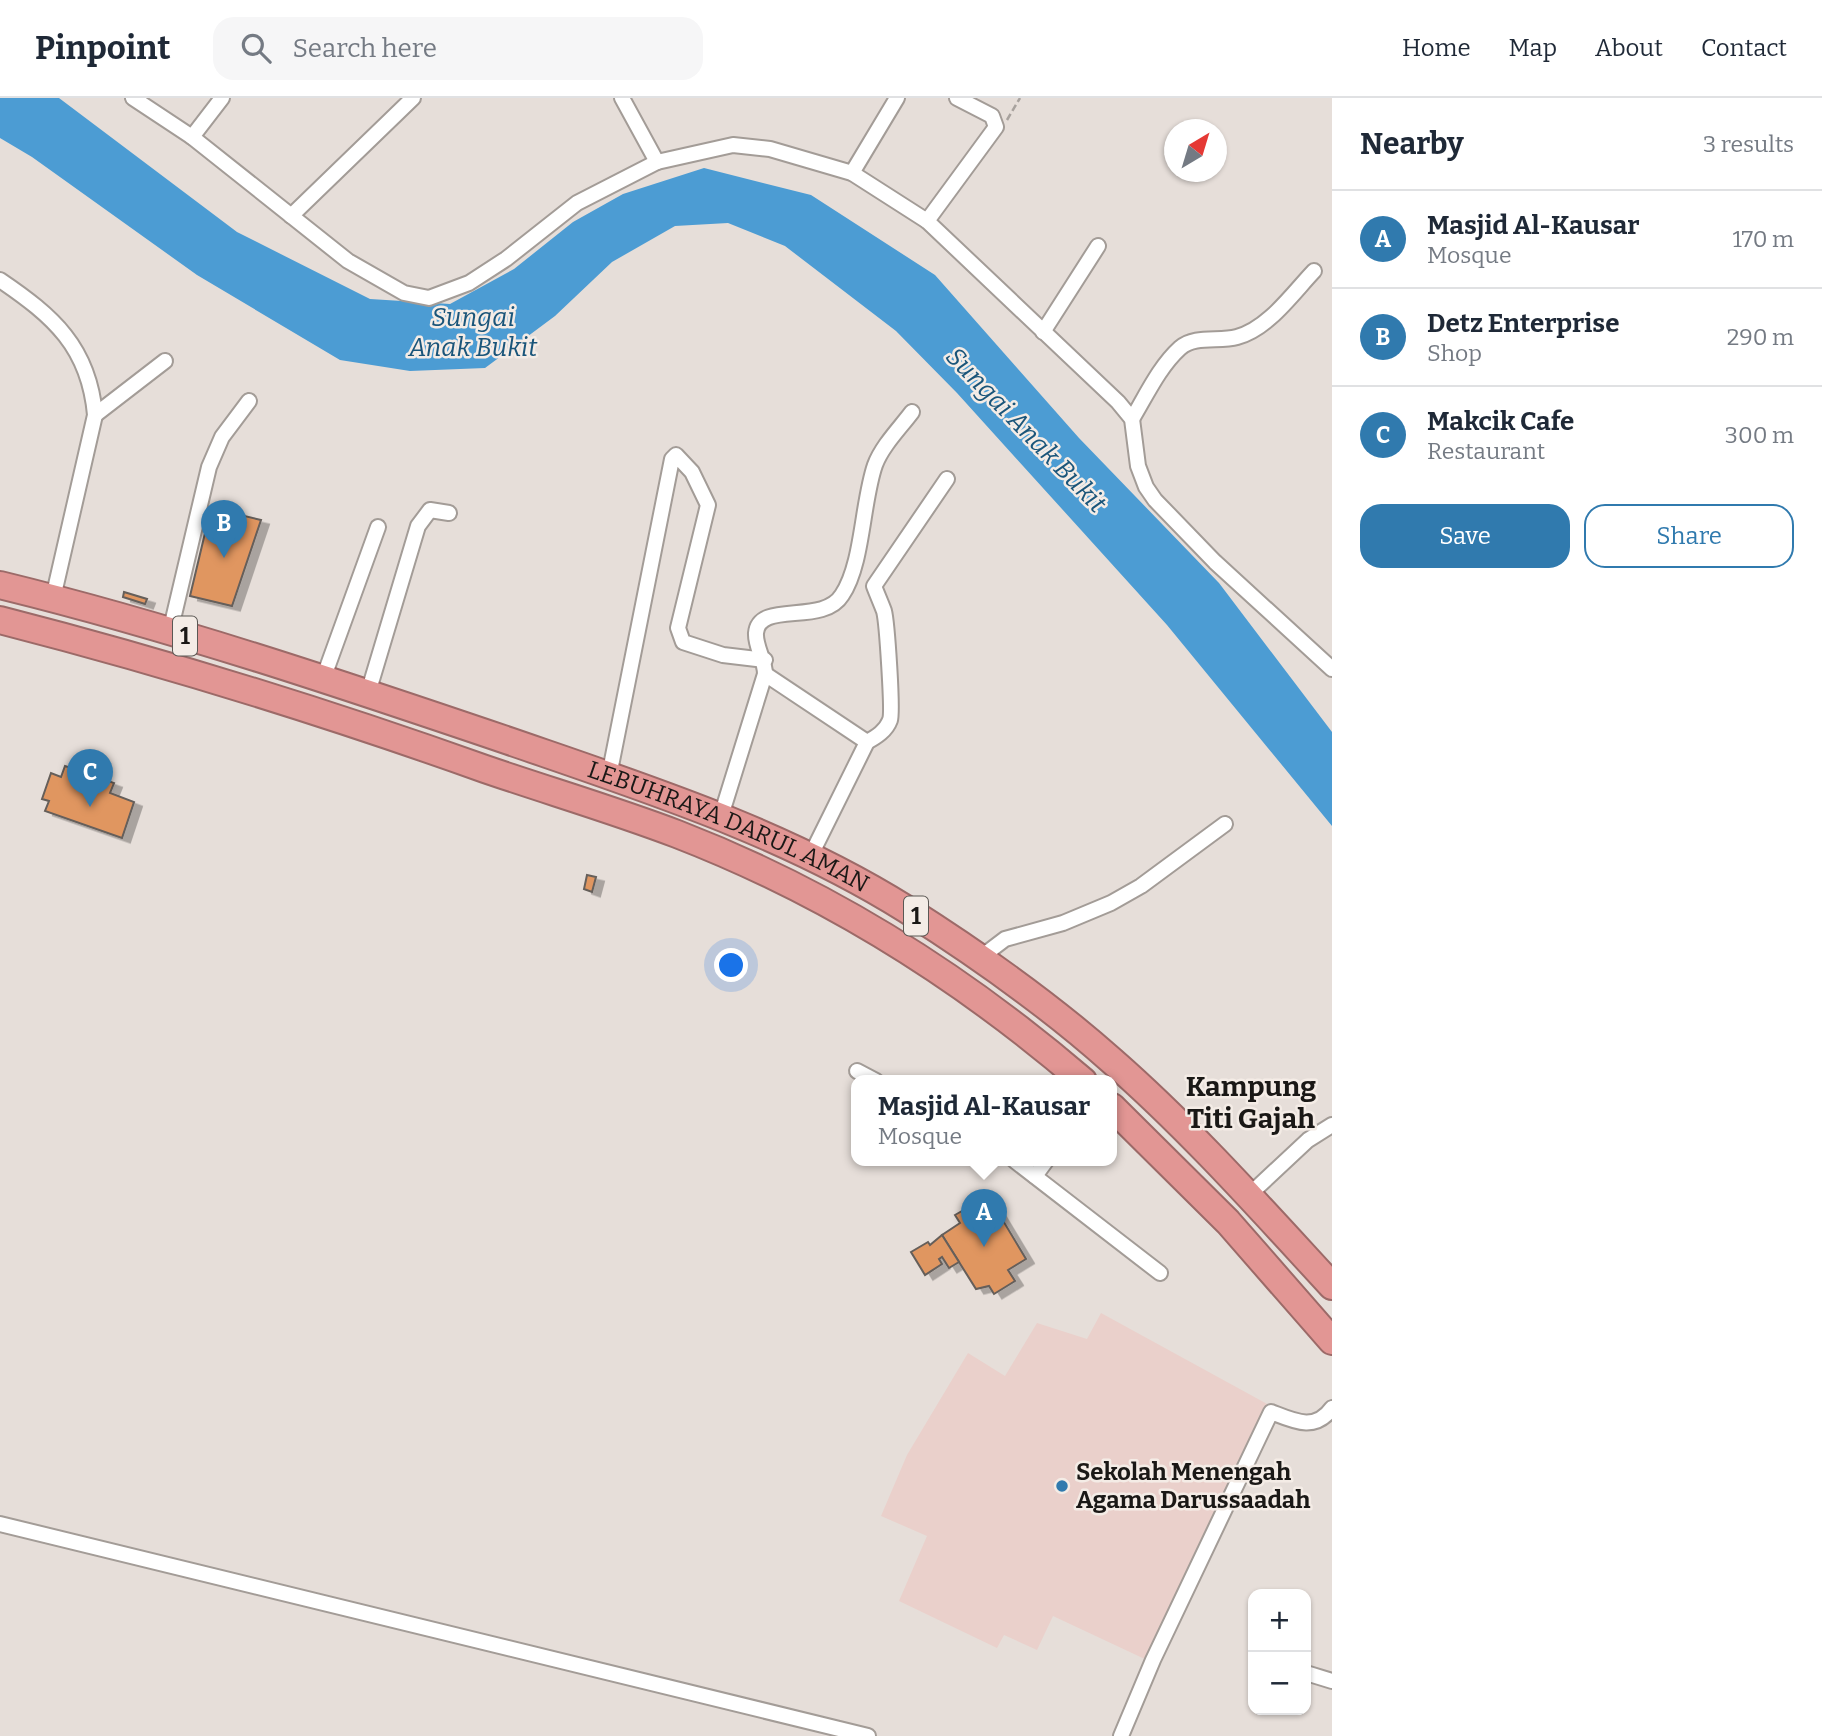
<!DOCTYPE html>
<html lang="en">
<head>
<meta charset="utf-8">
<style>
	body { margin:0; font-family:Bitter,serif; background:#f6f6f7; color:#1f2937 }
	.controls { position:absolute; right:21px; bottom:21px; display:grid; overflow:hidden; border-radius:14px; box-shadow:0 2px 5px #0004 }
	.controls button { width:63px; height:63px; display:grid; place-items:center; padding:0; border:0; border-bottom:2px solid #e0e1e3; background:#fff; color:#1f2937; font:35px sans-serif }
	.compass { position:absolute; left:1164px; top:21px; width:63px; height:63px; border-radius:50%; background:#fff; box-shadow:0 2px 5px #0004; rotate:38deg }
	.you { position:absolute; left:732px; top:868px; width:24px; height:24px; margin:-18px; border:5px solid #fff; border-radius:50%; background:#1a73e8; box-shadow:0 0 0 10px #1a73e833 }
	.badge { display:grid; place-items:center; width:46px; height:46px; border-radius:50%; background:#307aae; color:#fff; font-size:23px; font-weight:700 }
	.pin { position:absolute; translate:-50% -58px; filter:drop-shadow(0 2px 4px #0008) }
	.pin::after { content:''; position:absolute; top:37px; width:24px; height:21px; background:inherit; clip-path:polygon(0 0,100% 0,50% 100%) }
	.popup { position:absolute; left:851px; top:977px; width:266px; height:91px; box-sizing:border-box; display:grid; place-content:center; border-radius:14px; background:#fff; filter:drop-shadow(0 2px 5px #0005); font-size:23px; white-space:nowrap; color:#747a83 }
	.popup b { font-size:26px; color:#1f2937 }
	.popup::after { content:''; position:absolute; left:50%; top:100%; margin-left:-14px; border:14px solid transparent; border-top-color:#fff }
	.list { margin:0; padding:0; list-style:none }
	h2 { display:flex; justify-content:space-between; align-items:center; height:91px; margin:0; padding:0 28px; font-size:30px }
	h2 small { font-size:23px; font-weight:400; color:#747a83 }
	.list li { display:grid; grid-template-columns:46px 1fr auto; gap:21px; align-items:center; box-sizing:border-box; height:98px; padding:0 28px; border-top:2px solid #e0e1e3 }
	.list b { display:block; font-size:26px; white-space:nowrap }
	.list p { margin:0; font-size:23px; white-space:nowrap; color:#747a83 }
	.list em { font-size:23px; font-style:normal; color:#747a83 }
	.actions { display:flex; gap:14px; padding:21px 28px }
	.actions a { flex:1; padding:16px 0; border:2px solid #307aae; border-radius:21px; text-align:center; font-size:24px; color:#307aae }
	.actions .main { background:#307aae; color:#fff }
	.icon { flex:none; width:38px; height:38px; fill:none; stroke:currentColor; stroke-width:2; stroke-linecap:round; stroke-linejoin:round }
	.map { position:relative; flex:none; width:1332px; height:1638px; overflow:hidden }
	header { display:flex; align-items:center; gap:42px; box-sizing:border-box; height:98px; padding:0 35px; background:#fff; border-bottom:2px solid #e0e1e3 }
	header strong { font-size:33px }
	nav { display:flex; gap:38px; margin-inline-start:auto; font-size:24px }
	.search { width:490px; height:63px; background:#f6f6f7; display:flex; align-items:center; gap:18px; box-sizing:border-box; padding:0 24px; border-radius:21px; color:#747a83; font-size:26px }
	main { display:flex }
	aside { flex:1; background:#fff }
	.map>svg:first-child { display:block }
	.education { fill:#ead0cb }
	.water { fill:#4c9cd3 }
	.building { fill:#e09661; stroke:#655e5a; stroke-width:2; filter:url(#shadow) }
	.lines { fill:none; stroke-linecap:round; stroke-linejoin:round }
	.street-casing { stroke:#a39c97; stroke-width:18 }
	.highway-casing { stroke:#9c6a68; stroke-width:30 }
	.path { stroke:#a8a29e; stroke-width:2.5; stroke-dasharray:7 3.5; stroke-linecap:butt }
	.street { stroke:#fff; stroke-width:14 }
	.highway { stroke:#e29694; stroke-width:26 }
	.poi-dot { fill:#307aae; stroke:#f4ece6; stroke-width:2.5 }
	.labels { text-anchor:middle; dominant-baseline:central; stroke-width:5; stroke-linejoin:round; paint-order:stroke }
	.shield { fill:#f4ece6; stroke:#5b5854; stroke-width:2 }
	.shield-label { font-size:23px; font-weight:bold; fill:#1a1816 }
	.street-label { font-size:24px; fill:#1a1816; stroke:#f4ece6 }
	.poi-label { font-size:24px; font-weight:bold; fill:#1a1816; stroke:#f4ece6; text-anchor:start }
	.water-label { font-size:26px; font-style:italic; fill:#1a557a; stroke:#f4ece6 }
	.quarter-label { font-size:28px; font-weight:bold; fill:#1a1816; stroke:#f4ece6 }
</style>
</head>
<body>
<header>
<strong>Pinpoint</strong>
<div class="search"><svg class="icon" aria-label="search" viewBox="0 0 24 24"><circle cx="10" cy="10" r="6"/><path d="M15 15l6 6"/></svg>Search here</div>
<nav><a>Home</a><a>Map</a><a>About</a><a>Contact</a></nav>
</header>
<main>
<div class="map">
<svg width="1332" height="1638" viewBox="0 0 1332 1638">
	<defs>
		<filter id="shadow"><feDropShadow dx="8" dy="4.5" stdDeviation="0" flood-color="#0004"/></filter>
	</defs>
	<rect width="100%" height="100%" fill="#e6ded9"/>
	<polygon class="education" points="1101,1215 1269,1307 1149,1563 1053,1518 1037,1552 1004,1537 997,1550 899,1503 927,1438 881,1418 907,1357 968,1255 1005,1278 1037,1225 1087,1241"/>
	<polygon class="water" points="0,0 59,0 237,134 370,201 450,206 514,171 573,124 623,96 704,70 811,97 935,177 1079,340 1219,485 1332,634 1332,728 1167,527 957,295 896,233 785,148 728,125 675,128 612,164 555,218 485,270 410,273 340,262 197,177 32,59 0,40"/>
	<g class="building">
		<polygon points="211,410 261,422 232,508 190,498"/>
		<polygon points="124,494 147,501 145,506 123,499"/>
		<polygon points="65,668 114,685 110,695 134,704 122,740 45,713 49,703 42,701 51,675 61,679"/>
		<polygon points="587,777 596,779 592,794 584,791"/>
		<polygon points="981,1102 986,1110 993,1106 1026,1161 1008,1172 1015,1183 994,1196 989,1188 976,1191 942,1137 960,1125 955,1117"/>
		<polygon points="942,1137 959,1164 949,1170 942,1159 939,1161 942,1166 925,1177 911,1154 928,1144 930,1147"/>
	</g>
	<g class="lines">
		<g class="street-casing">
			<g id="street">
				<polyline points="133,0 192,39 348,163 404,195 429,200 469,185 506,161 577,105 657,64 733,47 770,51 852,75 927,123 1118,304 1132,321 1138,368 1146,389 1155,402 1215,464 1332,571"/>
				<polyline points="622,0 657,64"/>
				<polyline points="192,39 222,0"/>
				<polyline points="852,75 897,0"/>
				<polyline points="291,118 413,0"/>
				<polyline points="927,123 996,29 992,18 957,0"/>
				<path d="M 0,182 C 53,218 89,249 95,317 L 53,500"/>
				<polyline points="1043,234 1098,148"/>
				<polyline points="95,317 165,263"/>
				<path d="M 1132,321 C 1146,298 1159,269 1180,250 C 1195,237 1219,244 1237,239 C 1268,231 1293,195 1314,173"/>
				<polyline points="170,534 209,369 222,339 249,303"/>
				<polyline points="765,576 867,644"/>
				<polyline points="323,581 378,429"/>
				<polyline points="368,595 418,428 430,412 449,415"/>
				<polyline points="609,678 672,361 676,357 692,374 708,407 678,530 683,544 723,557 765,562"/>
				<path d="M 721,718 L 765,576 C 765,562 755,548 756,535 C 759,502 823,528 842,497 C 863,466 862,404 875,367 C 882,348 900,330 912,314"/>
				<path d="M 811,757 L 867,644 C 876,639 886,633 890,622 C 893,614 887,524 884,513 C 881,505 877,496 874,488 L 947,381"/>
				<polyline points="980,860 1005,841 1063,825 1111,805 1141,788 1225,726"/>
				<polyline points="857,973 876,983"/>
				<polyline points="1015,1063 1160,1175"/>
				<polyline points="1035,1078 1046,1063"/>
				<polyline points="1248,1098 1308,1042 1332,1027"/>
				<polyline points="0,1426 868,1638"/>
				<polyline points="1306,1575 1332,1583"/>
				<path d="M 1121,1638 L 1153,1562 L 1271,1314 C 1294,1323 1315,1334 1332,1310"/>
			</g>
		</g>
		<g class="highway-casing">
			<g id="highway">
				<path id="s1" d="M 0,487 C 172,529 341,586 509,643 C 645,690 783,734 906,811 C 977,856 1048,906 1111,962 C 1190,1031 1261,1111 1332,1188"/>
				<path d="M 0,522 C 164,564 325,614 485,671 C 549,693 614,712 677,736 C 827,794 962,879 1083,983"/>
				<polyline points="1112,1009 1228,1124 1332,1243"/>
			</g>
		</g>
		<polyline class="path" points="1007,22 1020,0"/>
		<use href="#street" class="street"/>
		<use href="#highway" class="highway"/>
	</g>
	<circle class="poi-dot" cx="1062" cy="1388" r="7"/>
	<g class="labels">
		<g class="shield">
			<rect x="173" y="518.5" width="24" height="39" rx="5"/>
			<rect x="904" y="798.5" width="24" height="39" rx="5"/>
		</g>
		<g class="shield-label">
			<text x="185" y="538">1</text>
			<text x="916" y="818">1</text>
		</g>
		<g class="street-label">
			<text stroke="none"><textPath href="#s1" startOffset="768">LEBUHRAYA DARUL AMAN</textPath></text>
		</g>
		<g class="poi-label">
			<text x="1076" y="1374">Sekolah Menengah<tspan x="1076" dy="28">Agama Darussaadah</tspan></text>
		</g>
		<g class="water-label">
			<text x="473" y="219">Sungai<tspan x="473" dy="30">Anak Bukit</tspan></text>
			<text transform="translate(1026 332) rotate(46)">Sungai Anak Bukit</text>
		</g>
		<g class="quarter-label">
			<text x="1251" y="988">Kampung<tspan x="1251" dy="32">Titi Gajah</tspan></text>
		</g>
	</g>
</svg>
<div class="controls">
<button>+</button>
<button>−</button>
</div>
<svg class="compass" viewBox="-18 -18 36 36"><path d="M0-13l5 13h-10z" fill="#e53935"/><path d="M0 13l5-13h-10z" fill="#747a83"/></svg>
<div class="you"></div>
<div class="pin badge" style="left:984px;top:1149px">A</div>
<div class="popup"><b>Masjid Al-Kausar</b>Mosque</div>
<div class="pin badge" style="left:224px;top:460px">B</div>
<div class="pin badge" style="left:90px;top:709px">C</div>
</div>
<aside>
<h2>Nearby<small>3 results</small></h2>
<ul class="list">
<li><span class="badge">A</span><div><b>Masjid Al-Kausar</b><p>Mosque</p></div><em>170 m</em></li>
<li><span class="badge">B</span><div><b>Detz Enterprise</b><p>Shop</p></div><em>290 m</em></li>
<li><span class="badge">C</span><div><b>Makcik Cafe</b><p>Restaurant</p></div><em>300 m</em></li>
</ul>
<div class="actions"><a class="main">Save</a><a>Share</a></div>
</aside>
</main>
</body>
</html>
